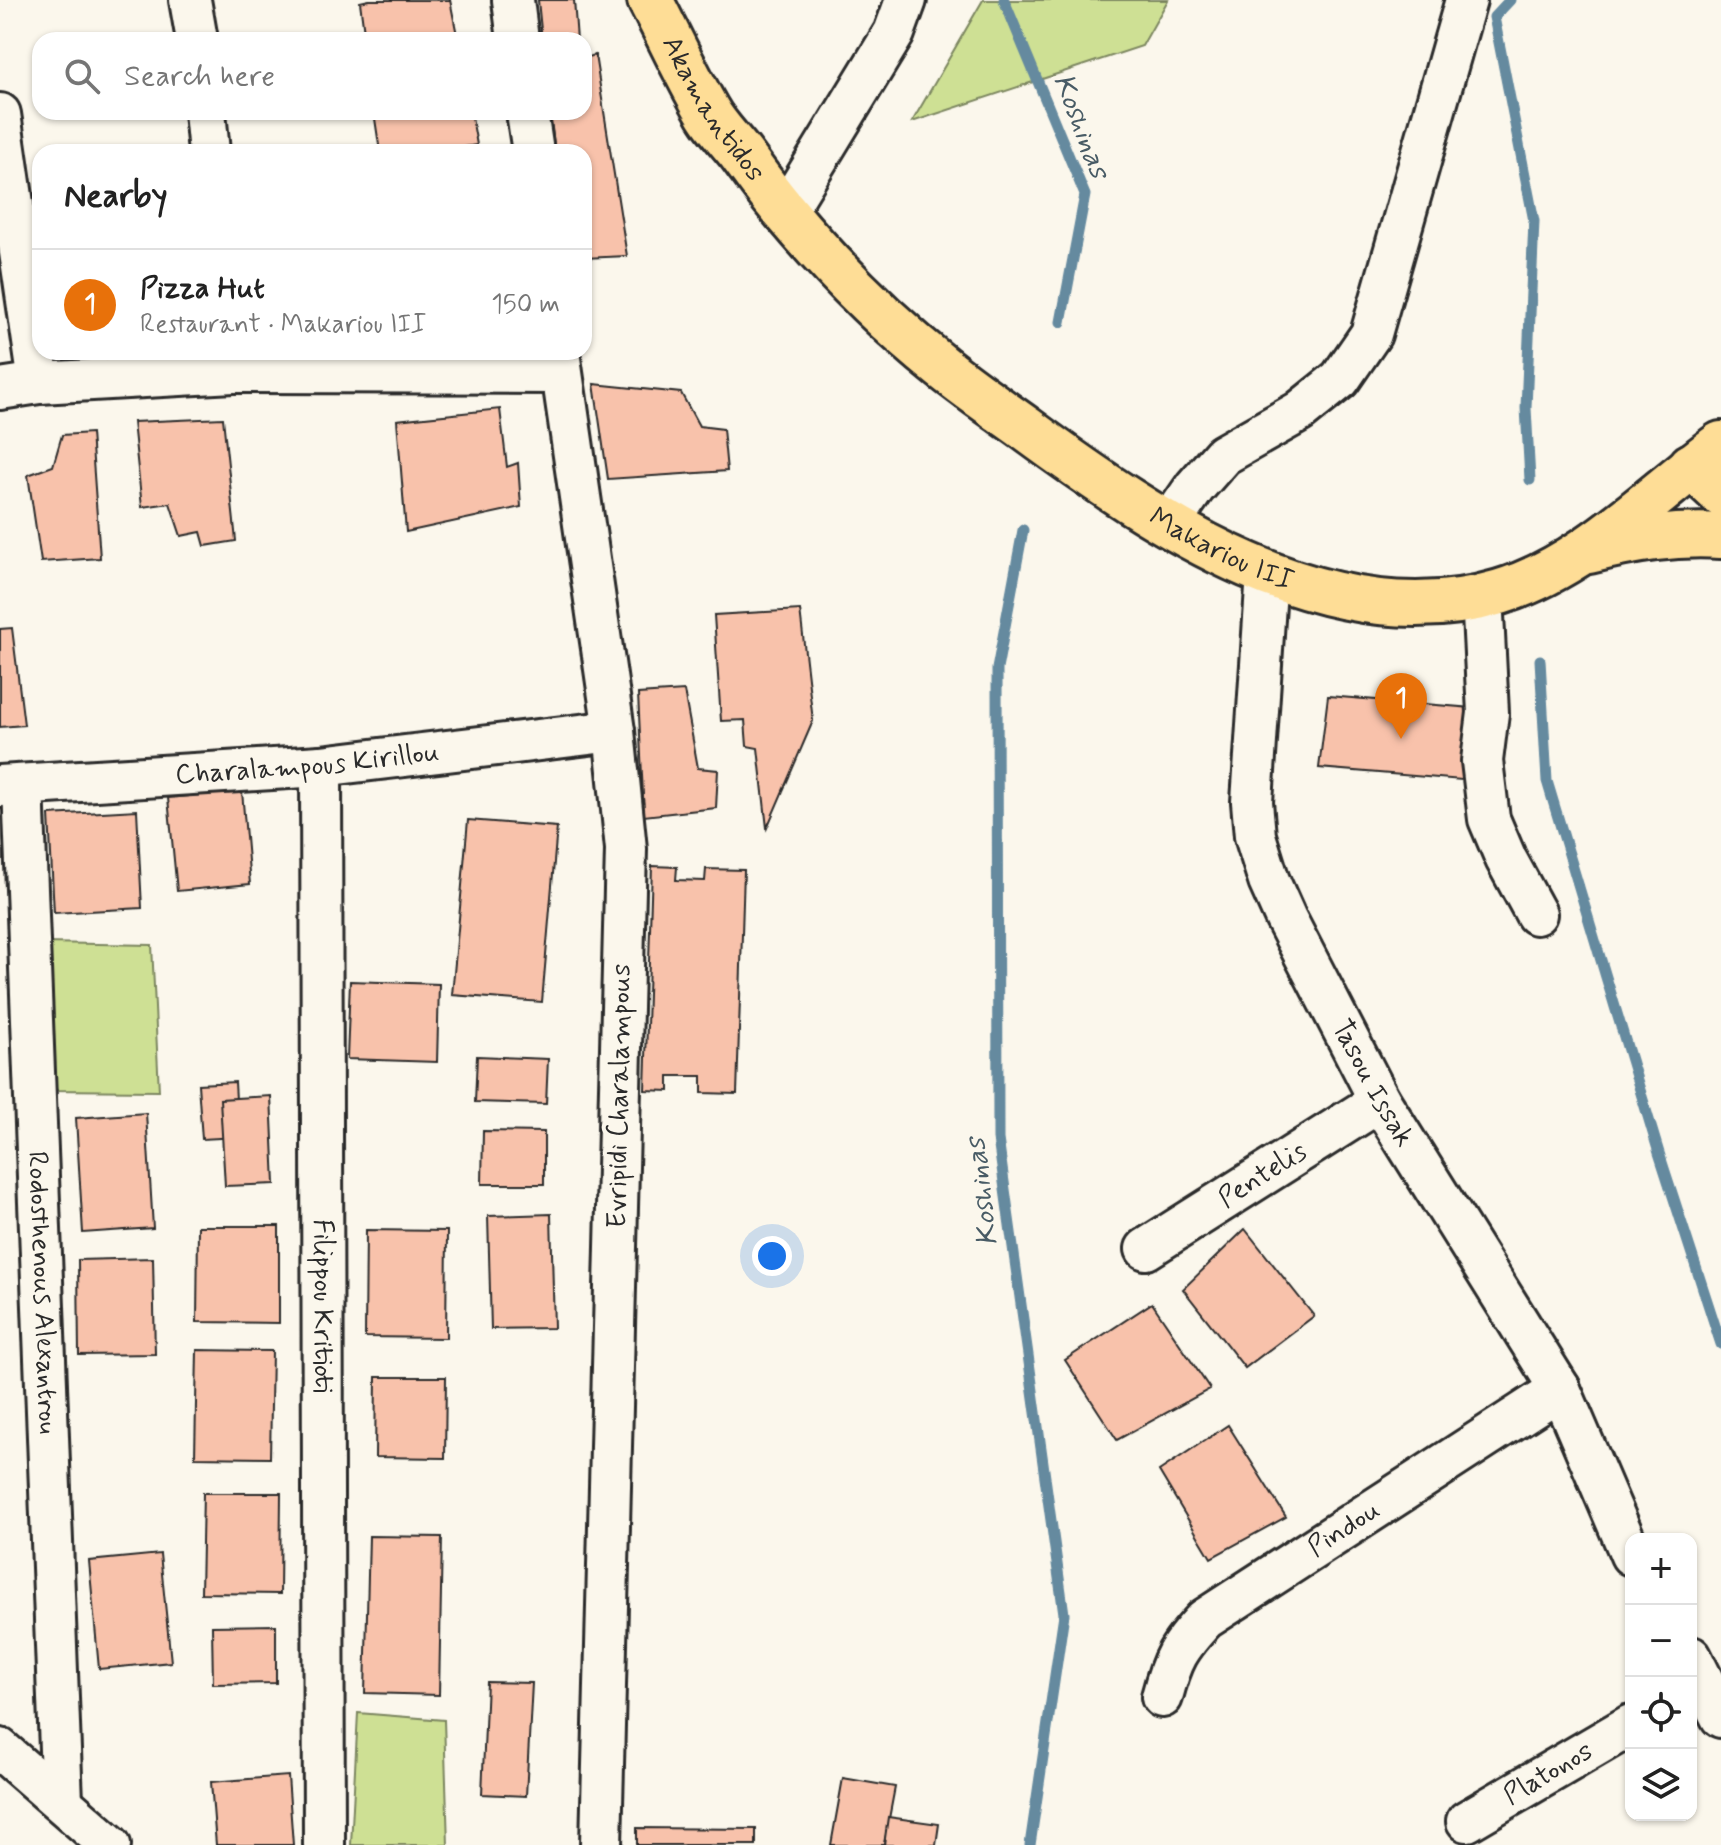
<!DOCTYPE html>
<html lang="en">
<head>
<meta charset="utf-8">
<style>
	body { margin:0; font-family:Mynerve,sans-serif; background:#f6f6f6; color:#222 }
	.controls { position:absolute; right:24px; bottom:24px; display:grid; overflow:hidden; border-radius:16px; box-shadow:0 2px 6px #0004 }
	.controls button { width:72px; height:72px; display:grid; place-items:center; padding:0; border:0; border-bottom:2px solid #e0e0e0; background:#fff; color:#222; font:40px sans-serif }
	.you { position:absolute; left:772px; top:1256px; width:28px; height:28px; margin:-20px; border:6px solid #fff; border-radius:50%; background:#1a73e8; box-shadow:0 0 0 12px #1a73e833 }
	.badge { display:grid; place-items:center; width:52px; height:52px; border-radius:50%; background:#2563eb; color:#fff; font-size:26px; font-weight:700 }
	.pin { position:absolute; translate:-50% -66px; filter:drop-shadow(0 2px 4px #0008) }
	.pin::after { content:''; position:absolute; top:42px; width:28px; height:24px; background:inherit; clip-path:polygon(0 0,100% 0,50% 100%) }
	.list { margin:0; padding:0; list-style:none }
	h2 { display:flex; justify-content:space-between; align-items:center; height:104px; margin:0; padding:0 32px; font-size:34px }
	h2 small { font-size:26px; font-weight:400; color:#767676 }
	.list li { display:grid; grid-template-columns:52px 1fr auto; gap:24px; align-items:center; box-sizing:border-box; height:112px; padding:0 32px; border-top:2px solid #e0e0e0 }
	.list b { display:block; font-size:30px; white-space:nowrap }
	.list p { margin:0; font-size:26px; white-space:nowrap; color:#767676 }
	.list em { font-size:26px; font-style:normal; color:#767676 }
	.icon { flex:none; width:44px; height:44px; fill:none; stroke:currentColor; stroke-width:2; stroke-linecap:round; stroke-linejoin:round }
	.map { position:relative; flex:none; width:1721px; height:1845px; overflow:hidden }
	.search { position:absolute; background:#fff; box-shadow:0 2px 6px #0004; left:32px; top:32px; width:560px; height:88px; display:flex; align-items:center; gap:20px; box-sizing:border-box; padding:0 28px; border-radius:24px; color:#767676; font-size:30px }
	.panel { position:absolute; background:#fff; box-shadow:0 2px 6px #0004; left:32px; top:144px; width:560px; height:216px; border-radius:24px }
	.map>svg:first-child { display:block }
	.green { fill:#cee094; stroke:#7c8660; stroke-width:2 }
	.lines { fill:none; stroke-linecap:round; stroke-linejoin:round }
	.stream { stroke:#658a9f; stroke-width:11 }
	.building { fill:#f8c2ab; stroke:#2b2b2b; stroke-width:2 }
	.minor-casing { stroke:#2b2b2b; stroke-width:46 }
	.major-casing { stroke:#2b2b2b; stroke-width:50 }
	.minor { stroke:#fbf7ec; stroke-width:40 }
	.major { stroke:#fedd96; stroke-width:44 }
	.labels { text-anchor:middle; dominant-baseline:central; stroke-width:8; stroke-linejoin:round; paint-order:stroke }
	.street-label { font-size:28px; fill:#2b2b2b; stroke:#fbf7ec }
	.water-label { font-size:30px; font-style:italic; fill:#485b65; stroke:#fbf7ec }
</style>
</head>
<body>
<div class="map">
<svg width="1721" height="1845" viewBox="0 0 1721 1845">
	<rect width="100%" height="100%" fill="#fbf7ec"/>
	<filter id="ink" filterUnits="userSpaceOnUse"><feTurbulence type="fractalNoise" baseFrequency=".0125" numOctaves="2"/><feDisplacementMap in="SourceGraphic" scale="16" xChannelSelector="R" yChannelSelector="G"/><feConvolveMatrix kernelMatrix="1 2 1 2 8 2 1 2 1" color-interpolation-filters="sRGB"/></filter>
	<g filter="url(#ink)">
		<g class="green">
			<polygon points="983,0 1168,0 1142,46 912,122"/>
			<polygon points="43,943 152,945 159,1091 47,1090"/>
			<polygon points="358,1713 444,1720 448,1845 351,1845"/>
		</g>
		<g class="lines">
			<g class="stream">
				<polyline points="1004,0 1085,195 1061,322"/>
				<polyline points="1510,0 1494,17 1534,221 1526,408 1530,480"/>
				<polyline points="1023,530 997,669 998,1139 1064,1614 1030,1845"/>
				<polyline points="1540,660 1547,781 1659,1153 1721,1344"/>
			</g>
		</g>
		<g class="building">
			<polygon points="369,0 450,0 458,40 365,40 360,2"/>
			<polygon points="538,0 574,0 577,40 542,40"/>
			<polygon points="595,55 627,256 584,258 584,152 555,152 550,112 584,112 584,58"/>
			<polygon points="374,112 471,112 477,145 432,152 380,152"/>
			<polygon points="594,384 681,393 699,426 723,429 727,471 608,479"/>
			<polygon points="500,409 507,467 518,463 521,507 406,532 397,420"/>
			<polygon points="223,418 236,541 205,546 201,532 181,536 170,503 142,507 133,422"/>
			<polygon points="91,433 100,558 41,562 28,475 53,466 62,435"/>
			<polygon points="800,610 813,721 767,828 758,748 747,746 745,720 721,721 714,615"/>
			<polygon points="12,628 24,725 0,727 0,629"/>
			<polygon points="684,691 698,768 718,770 716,808 644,816 638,694"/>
			<polygon points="1328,696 1484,709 1474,781 1319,768"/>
			<polygon points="242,791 250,884 177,891 168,798"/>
			<polygon points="137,810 142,908 54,913 49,815"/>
			<polygon points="468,820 557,827 542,1002 452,995"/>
			<polygon points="652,866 677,867 676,880 705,881 706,869 744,870 737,1094 702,1093 702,1076 669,1076 669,1091 645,1090"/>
			<polygon points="350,981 439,984 437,1062 347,1059"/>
			<polygon points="477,1056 548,1059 546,1104 475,1102"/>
			<polygon points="235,1082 238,1137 202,1139 198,1084"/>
			<polygon points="271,1096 275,1184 225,1186 220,1099"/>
			<polygon points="146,1113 153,1228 83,1233 76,1118"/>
			<polygon points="483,1131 544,1132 544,1184 482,1184"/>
			<polygon points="551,1214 554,1328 491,1329 488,1216"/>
			<polygon points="198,1226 279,1226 279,1323 197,1322"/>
			<polygon points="1245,1229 1314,1316 1245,1368 1183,1289"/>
			<polygon points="366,1230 447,1231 446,1338 365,1337"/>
			<polygon points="153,1258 155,1354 79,1355 78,1260"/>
			<polygon points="1152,1303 1210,1389 1117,1440 1065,1360"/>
			<polygon points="197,1350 272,1351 270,1458 195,1457"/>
			<polygon points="376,1377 446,1377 445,1458 375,1457"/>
			<polygon points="1228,1425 1286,1517 1211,1558 1159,1471"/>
			<polygon points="203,1493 281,1493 280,1594 201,1593"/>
			<polygon points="369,1536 442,1537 439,1695 365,1693"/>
			<polygon points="160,1554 171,1662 99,1669 89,1561"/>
			<polygon points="276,1625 276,1683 213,1684 212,1626"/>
			<polygon points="487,1682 532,1683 526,1796 482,1794"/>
			<polygon points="288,1776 293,1845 216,1845 211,1782"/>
			<polygon points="843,1778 895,1787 884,1845 831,1845"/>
			<polygon points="888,1817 939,1824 936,1845 884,1845"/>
			<polygon points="637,1828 756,1829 756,1845 637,1845"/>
		</g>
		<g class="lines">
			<g class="minor-casing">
				<g id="minor">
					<polyline points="190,0 197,40"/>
					<polyline points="513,0 518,40"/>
					<polyline points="205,112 209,152"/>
					<polyline points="527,112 533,152"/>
					<polyline points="0,114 39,383"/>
					<polyline points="785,212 894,33 906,0"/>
					<polyline points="559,352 614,731 626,849 601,1845"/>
					<polyline points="0,389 39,383 233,372 561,373"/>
					<polyline points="1168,526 1195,487 1223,455 1299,412 1340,379 1371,334 1466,0"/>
					<path id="s1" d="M 1267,573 L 1252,802 L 1255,836 L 1269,881 L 1286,919 L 1380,1101 L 1560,1389 L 1631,1555"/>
					<polyline points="1482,595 1488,713 1482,761 1489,819 1506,859 1536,914"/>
					<path id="s2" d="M 321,766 L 324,1845"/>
					<path id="s3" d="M 23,785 L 62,1802"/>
					<path id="s4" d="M 0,786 L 321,766 L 614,731"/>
					<path id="s5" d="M 1146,1249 L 1380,1101"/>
					<polyline points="1691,1657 1721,1717"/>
					<path id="s6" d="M 1162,1697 C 1172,1659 1178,1648 1205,1619 L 1560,1389"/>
					<polyline points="0,1749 110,1845"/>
					<path id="s7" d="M 1467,1821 L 1631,1725"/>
				</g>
			</g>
			<g class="major-casing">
				<g id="major">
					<path id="s8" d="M 650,0 C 669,36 686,74 707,110 C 715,125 729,139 740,153 C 755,173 769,194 786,213 C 832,268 886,322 942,367 C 968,388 997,408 1025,428 C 1154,523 1330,643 1500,592 C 1583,567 1652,495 1721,444"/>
					<polyline points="1691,466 1721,494"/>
					<path d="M 1589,551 C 1633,540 1675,533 1721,536"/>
				</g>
			</g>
			<use href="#minor" class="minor"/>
			<use href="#major" class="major"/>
		</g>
	</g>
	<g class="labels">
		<g class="street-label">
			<text stroke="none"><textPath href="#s8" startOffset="126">Akamantidos</textPath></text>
			<text stroke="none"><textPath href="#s8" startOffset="808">Makariou III</textPath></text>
			<text stroke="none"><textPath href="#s4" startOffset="308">Charalampous Kirillou</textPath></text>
			<text stroke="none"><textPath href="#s1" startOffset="538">Tasou Issak</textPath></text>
			<text transform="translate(620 1096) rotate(-89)">Evripidi Charalampous</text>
			<text stroke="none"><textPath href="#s5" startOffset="138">Pentelis</textPath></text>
			<text stroke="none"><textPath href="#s3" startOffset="508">Rodosthenous Alexantrou</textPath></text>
			<text stroke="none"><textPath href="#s2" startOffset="540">Filippou Kritioti</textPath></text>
			<text stroke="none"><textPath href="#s6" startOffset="256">Pindou</textPath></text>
			<text stroke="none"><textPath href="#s7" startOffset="94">Platonos</textPath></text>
		</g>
		<g class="water-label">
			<text transform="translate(1081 126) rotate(69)">Koshinas</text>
			<text transform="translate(982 1192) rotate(-97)">Koshinas</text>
		</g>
	</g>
</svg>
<div class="controls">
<button>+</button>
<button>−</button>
<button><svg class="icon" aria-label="locate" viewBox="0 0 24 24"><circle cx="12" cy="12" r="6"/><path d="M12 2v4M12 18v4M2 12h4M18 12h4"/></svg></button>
<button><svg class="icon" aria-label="layers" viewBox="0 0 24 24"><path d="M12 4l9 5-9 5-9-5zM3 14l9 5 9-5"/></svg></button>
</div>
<div class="you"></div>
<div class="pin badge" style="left:1401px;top:739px;background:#e8710a">1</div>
<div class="search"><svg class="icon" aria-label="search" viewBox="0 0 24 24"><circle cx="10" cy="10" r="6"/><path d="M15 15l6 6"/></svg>Search here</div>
<section class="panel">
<h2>Nearby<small></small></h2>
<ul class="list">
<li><span class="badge" style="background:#e8710a">1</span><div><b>Pizza Hut</b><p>Restaurant · Makariou III</p></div><em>150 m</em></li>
</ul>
</section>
</div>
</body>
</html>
